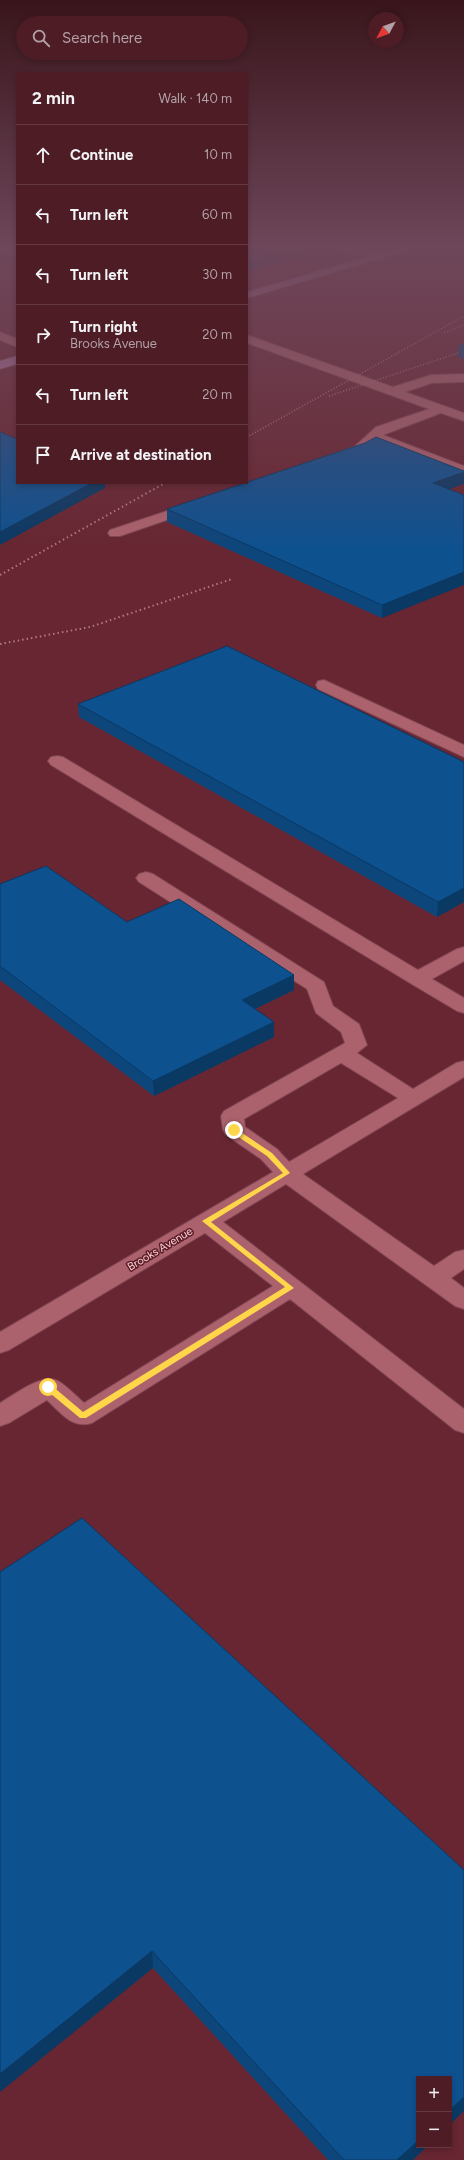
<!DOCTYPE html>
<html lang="en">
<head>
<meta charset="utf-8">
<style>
	body { margin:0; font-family:Figtree,sans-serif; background:#572932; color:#f1f3f6 }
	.controls { position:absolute; right:12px; bottom:12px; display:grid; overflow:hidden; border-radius:0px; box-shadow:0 2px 6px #0003 }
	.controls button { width:36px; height:36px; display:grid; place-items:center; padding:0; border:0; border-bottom:1px solid #643a42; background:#4d1c25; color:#f1f3f6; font:20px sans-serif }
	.compass { position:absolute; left:368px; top:12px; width:36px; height:36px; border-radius:50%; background:#4d1c25; box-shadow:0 2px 6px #0003; rotate:229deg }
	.stop { position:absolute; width:12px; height:12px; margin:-9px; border:3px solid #ffd54a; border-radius:50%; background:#fff }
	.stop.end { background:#ffd54a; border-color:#fff; box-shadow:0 1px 4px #0008 }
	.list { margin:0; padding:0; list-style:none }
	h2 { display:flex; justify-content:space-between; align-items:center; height:52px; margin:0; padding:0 16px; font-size:17px }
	h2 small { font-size:13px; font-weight:400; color:#b3a1a7 }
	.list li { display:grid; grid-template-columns:26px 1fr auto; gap:12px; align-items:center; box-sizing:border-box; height:60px; padding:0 16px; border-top:1px solid #643a42 }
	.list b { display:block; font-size:15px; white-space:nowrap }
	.list p { margin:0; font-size:13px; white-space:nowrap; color:#b3a1a7 }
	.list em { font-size:13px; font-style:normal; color:#b3a1a7 }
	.icon { flex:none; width:22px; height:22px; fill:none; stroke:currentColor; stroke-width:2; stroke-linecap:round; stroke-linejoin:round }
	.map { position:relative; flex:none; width:464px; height:2160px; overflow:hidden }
	.search { position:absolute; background:#4d1c25; box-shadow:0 2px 6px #0003; left:16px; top:16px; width:232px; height:44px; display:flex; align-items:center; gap:10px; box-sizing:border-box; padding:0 14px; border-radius:22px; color:#b3a1a7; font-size:15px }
	.panel { position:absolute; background:#4d1c25; box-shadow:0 2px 6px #0003; left:16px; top:72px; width:232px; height:412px; border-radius:0px }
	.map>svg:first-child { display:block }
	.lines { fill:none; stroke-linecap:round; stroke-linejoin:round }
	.minor-casing { stroke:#7f4552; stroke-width:2 }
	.major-casing { stroke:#7f4552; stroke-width:2 }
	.minor { fill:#ab626c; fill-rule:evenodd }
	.major { fill:#a57298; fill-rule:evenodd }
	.rail-far1 { stroke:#b07a81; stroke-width:1.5; stroke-dasharray:1 2; stroke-linecap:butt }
	.rail { stroke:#b07a81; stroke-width:2; stroke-dasharray:1.5 3; stroke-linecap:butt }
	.wall { fill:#0c467b }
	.shaded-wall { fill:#0a3964 }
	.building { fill:#0e518f; stroke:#0a3964 }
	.route { fill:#ffd54a }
	.labels { text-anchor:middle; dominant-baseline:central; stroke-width:3; stroke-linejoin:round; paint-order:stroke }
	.street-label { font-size:11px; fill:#fdd3d7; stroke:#5b1b27 }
</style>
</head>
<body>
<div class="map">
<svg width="464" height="2160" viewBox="0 0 464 2160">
	<rect width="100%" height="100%" fill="#672631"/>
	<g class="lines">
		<g class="minor-casing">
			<g id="minor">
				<polygon points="0,246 17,249 17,256 0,251"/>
				<polygon points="329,246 348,246 384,255 385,257 380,260 330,248"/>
				<polygon points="0,332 17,339 17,347 0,340"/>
				<path d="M 247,335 L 393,387 L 431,375 L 464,374 L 464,382 L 432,383 L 405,392 L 464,413 L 464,421 L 441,413 L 383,435 L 464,466 L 464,475 L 376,441 C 366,451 352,462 337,459 L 335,456 L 337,453 L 354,447 L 376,427 L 429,409 L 247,343 Z"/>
				<polygon points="194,502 201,506 199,509 120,536 110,536 108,533 110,530"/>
				<polygon points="324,680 464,745 464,757 318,689 316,685 318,681"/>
				<polygon points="57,756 63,757 418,970 457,949 464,947 464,961 432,979 464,998 464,1013 457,1011 410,983 51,765 48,761 51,757"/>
				<path d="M 146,872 L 153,874 L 324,982 L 333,1006 L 359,1024 L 367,1045 L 357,1053 L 413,1089 L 456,1063 L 464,1061 L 464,1077 L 303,1174 L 434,1266 L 455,1252 L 464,1250 L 464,1269 L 451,1278 L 464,1288 L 464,1309 L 455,1306 L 286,1184 L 223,1222 L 464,1409 L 464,1433 L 455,1430 L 290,1299 L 92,1423 C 72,1429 61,1413 47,1400 L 9,1423 L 0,1426 L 0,1403 C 14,1395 43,1372 58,1381 C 67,1386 76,1396 84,1403 L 273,1286 L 205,1233 L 9,1350 L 0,1353 L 0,1332 L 273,1172 L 261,1159 L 226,1135 L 223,1130 L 221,1116 L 224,1111 L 345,1043 L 341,1032 L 316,1013 L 307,989 L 139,882 L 136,878 L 139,874 ZM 341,1063 L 398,1098 L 289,1162 L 277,1149 L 245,1127 L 244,1119 Z"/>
			</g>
		</g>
		<g class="major-casing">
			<g id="major">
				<polygon points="405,246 422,246 247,298 247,292"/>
				<polygon points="17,356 17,364 0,369 0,361"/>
			</g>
		</g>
		<use href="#minor" class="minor"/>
		<use href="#major" class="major"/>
		<g class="rail-far1">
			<polyline points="444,333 464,325"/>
			<polyline points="329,396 464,351"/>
			<polyline points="247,437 464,316"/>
		</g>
		<g class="rail">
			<polyline points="0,575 165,483"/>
			<polyline points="0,644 90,627 232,579"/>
		</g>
	</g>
	<g class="wall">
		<polygon points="464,344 464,359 458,357 458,346"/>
		<polygon points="449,489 382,618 167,522 167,509"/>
		<polygon points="78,704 464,762 464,902 437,917 79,717"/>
		<polygon points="0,884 127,922 294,975 294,990 255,1009 274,1037 154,1096 0,980"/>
		<polygon points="0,1572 464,1870 464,2111 449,2125 419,2145 428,2145 413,2160 328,2160 153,1968"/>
	</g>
	<g class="shaded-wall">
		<polygon points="303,246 304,246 304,256 247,271 247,261"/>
		<polygon points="464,472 464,484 433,495 433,483"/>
		<polygon points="92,483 105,483 105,488 0,545 0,532"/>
		<polygon points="464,572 464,585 382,618 382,605"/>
		<polygon points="464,888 464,902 437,917 438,902"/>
		<polygon points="294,975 294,990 242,1015 242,1000"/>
		<polygon points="274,1022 274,1037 154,1096 153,1081"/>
		<polygon points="152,1951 153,1968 0,2092 0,2074"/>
		<polygon points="464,2097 464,2111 449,2125 449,2111"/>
		<polygon points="419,2140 419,2145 428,2145 413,2160 397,2160"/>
	</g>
	<g class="building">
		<polygon points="247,246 303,246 247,261"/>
		<polygon points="464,344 464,348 458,346"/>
		<polygon points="0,432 17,439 17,483 92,483 0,532"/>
		<polygon points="376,437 464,471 464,472 433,483 464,495 464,572 382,605 167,509 365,443"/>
		<polygon points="227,646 464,762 464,888 438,902 78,704"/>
		<polygon points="46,866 127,922 179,899 294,975 242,1000 274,1022 153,1081 0,966 0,884"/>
		<polygon points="82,1518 464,1870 464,2097 449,2111 449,2079 419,2079 419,2140 397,2160 344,2160 152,1951 0,2074 0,1572"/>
	</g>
	<linearGradient id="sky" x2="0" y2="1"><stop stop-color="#39151b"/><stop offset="0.45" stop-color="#6e475a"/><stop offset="1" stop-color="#6e475a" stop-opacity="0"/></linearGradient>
	<rect width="464" height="549" fill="url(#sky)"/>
	<polygon class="route" points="231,1129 236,1129 272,1153 290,1173 211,1222 294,1288 86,1418 80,1418 45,1389 45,1385 51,1385 83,1412 285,1287 202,1221 283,1173 267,1156 231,1132"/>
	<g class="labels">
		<g class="street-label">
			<text transform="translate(160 1249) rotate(-31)">Brooks Avenue</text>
		</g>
	</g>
</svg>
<div class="controls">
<button>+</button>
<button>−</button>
</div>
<svg class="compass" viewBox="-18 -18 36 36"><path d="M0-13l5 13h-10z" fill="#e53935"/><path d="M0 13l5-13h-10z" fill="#b3a1a7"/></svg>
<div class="stop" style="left:48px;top:1387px"></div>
<div class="stop end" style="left:234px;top:1130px"></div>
<div class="search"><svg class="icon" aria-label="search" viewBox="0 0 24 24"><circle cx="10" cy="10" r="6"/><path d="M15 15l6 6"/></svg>Search here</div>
<section class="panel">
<h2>2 min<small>Walk · 140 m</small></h2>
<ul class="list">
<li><svg class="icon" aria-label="ahead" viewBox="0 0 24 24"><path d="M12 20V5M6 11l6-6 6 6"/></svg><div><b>Continue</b></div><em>10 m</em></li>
<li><svg class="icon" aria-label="left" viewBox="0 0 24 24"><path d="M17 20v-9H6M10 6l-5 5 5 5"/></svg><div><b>Turn left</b></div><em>60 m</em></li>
<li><svg class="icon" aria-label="left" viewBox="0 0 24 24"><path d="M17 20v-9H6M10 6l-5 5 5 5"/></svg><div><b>Turn left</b></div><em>30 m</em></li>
<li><svg class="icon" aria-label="right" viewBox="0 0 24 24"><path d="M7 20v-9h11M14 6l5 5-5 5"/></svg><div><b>Turn right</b><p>Brooks Avenue</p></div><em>20 m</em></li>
<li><svg class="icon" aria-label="left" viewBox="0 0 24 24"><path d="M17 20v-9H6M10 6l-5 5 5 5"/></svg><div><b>Turn left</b></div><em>20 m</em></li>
<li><svg class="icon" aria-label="arrive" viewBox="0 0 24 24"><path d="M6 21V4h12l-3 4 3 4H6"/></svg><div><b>Arrive at destination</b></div></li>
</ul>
</section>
</div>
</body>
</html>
